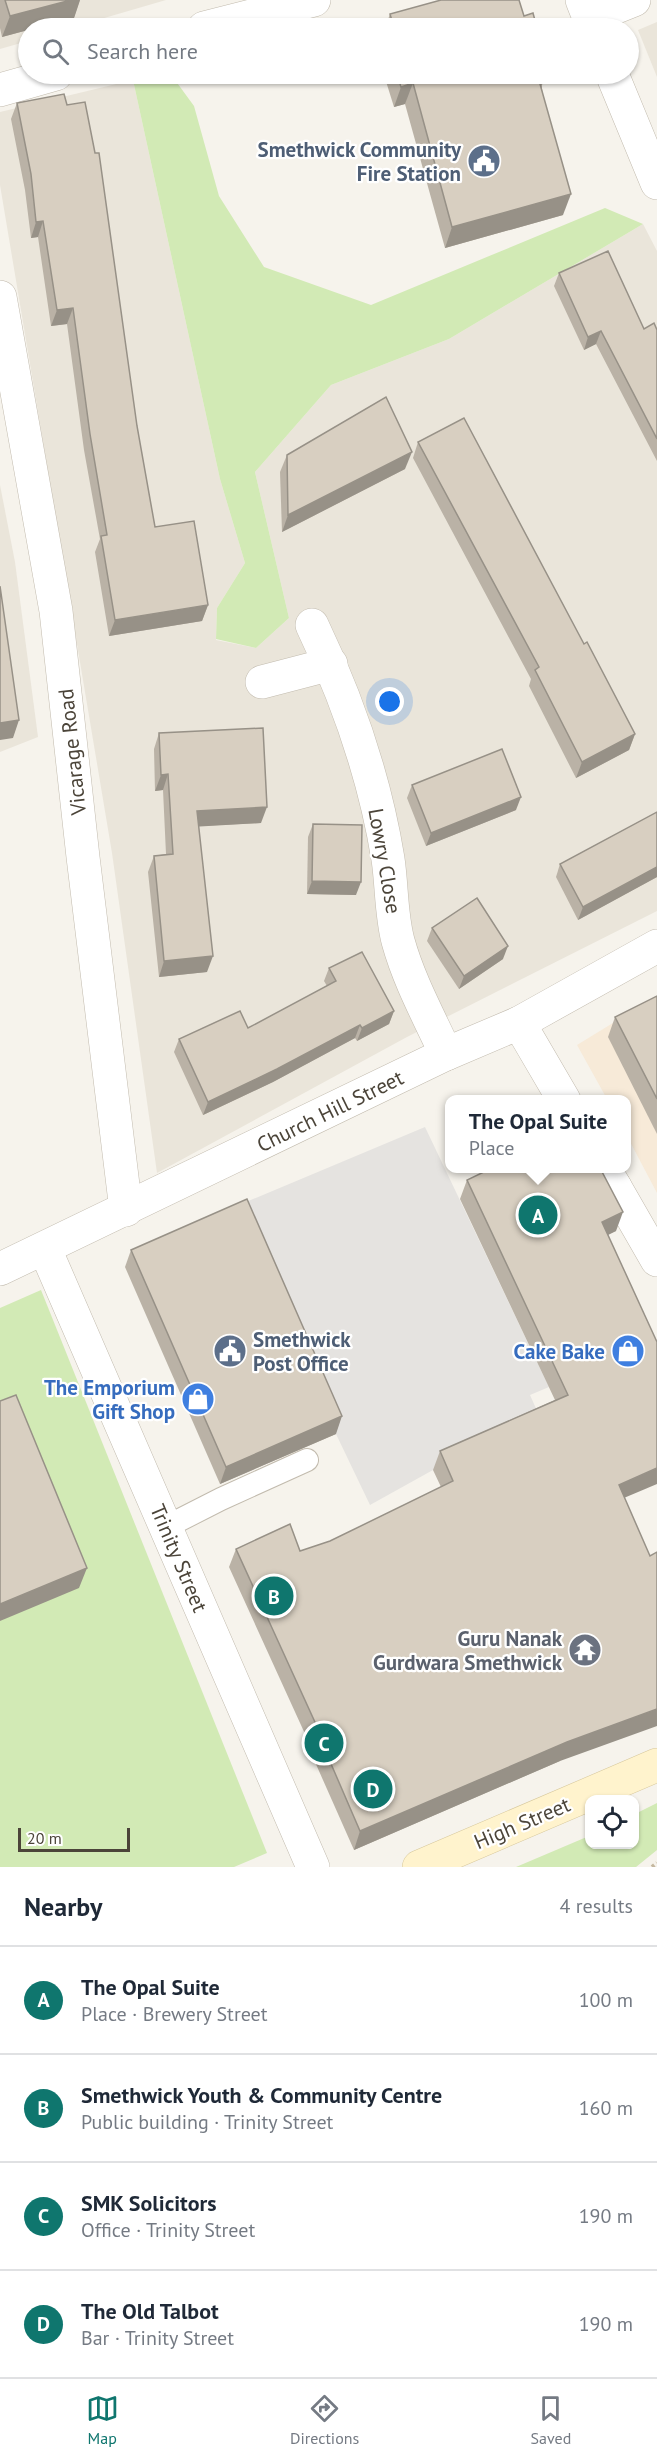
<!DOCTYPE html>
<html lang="en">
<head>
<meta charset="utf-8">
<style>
	body { margin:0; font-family:"PT Sans",sans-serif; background:#f6f6f7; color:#1f2937 }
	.controls { position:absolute; right:18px; bottom:18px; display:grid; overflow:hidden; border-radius:12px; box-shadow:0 2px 4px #0004 }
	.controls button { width:54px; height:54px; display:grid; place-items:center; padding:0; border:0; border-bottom:2px solid #e0e1e3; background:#fff; color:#1f2937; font:30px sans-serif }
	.scale { position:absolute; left:18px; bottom:15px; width:112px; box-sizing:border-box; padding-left:6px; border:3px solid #4b4439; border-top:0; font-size:16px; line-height:21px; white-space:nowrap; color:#4b4439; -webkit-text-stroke:4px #fff; paint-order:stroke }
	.you { position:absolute; left:390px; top:702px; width:21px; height:21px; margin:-15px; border:4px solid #fff; border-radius:50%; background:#1a73e8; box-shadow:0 0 0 9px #1a73e833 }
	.badge { display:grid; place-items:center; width:39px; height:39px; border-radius:50%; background:#0f766e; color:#fff; font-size:20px; font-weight:700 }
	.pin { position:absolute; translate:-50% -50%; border:3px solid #fff; box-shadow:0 2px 6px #0006 }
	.popup { position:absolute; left:445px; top:1095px; width:186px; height:78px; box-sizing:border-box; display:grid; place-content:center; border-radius:12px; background:#fff; filter:drop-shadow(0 2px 4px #0005); font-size:20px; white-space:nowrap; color:#747a83 }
	.popup b { font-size:22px; color:#1f2937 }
	.popup::after { content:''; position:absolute; left:50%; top:100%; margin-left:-12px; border:12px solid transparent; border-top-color:#fff }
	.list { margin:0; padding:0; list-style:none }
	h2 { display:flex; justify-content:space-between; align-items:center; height:78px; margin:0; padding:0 24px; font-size:26px }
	h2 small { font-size:20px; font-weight:400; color:#747a83 }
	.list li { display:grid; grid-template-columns:39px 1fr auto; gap:18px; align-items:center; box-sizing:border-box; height:108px; padding:0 24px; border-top:2px solid #e0e1e3 }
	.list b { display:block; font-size:22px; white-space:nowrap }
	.list p { margin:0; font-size:20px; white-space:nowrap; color:#747a83 }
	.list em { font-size:20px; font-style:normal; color:#747a83 }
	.icon { flex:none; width:33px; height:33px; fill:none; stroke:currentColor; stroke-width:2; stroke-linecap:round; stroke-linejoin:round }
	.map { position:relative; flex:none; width:657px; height:1867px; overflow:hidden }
	.search { position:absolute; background:#fff; box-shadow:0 2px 4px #0004; left:18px; right:18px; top:18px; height:66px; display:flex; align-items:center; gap:15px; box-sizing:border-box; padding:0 21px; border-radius:33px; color:#747a83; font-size:22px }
	.sheet { height:510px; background:#fff }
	nav { display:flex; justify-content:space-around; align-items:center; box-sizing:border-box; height:84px; border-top:2px solid #e0e1e3; background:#fff; font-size:16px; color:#747a83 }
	nav a { display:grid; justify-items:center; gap:3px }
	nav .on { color:#0f766e }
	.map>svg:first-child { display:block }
	.residential { fill:#eae5da }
	.commercial { fill:#f7ead8 }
	.green { fill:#d2eab5 }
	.parking { fill:#e5e3e0 }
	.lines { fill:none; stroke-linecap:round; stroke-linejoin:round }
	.service-casing { stroke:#c2bbae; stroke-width:24 }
	.pedestrian-casing { stroke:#c2bbae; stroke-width:34 }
	.minor-casing { stroke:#c2bbae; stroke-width:34 }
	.tertiary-casing { stroke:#c2bbae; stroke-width:34 }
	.secondary-casing { stroke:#d6c79b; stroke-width:34 }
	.path { stroke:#c4b79f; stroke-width:4; stroke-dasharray:3 3; stroke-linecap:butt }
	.service { stroke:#fff; stroke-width:22 }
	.pedestrian { stroke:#fff; stroke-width:33 }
	.minor { stroke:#fff; stroke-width:33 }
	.tertiary { stroke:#fff; stroke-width:33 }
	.secondary { stroke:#fff3cd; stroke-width:33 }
	.wall { fill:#bab2a6 }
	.shaded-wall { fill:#979187 }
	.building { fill:#d8cfc1; stroke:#979187; stroke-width:1.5 }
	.labels { text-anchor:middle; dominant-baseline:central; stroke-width:4.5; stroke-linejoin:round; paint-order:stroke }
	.service-label { font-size:21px; font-weight:bold; fill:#4e5e75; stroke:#fff; text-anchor:end }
	.street-label { font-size:21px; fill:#4b4439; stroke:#fff }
	.shop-label { font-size:21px; font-weight:bold; fill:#366cbe; stroke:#fff; text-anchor:end }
	.worship-label { font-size:21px; font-weight:bold; fill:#5b616d; stroke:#fff; text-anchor:end }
</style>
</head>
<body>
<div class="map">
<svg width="657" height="1867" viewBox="0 0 657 1867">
	<rect width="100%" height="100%" fill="#f6f3ec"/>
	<g class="residential">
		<polygon points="0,0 166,0 70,28 28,28 28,41 0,49"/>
		<polygon points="657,22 657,77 638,30"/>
		<polygon points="133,80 220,479 245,563 217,608 216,640 256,648 289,618 255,472 331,385 449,339 643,224 657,251 657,911 407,1037 157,1173 112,853 0,185 0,112"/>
		<polygon points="0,485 15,562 38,737 0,752"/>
	</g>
	<polygon class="commercial" points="657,996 657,1193 627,1136 626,1100 607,1099 577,1045"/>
	<g class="green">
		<polygon points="133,80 175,80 194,106 219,196 264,267 371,305 605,208 643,224 449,339 331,385 255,472 289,618 256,648 216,639 217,608 245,563 220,479"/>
		<polygon points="41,1290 267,1853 234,1867 0,1867 0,1308"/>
		<polygon points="657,1803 657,1850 636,1867 516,1867 589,1836 590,1844 634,1844 635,1814"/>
	</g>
	<polygon class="parking" points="425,1127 549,1387 530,1395 542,1422 433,1470 370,1505 336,1434 246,1202"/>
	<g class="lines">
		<g class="service-casing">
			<polyline id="service" points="166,1527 221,1499 307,1460"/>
		</g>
		<g class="pedestrian-casing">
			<polyline id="pedestrian" points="615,1187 657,1260"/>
		</g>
		<g class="minor-casing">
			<g id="minor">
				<polyline points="589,18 634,0"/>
				<polyline points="204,28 314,0"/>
				<polyline points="0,90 56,74"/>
				<polyline points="0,297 56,611 83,857 126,1210"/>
				<path d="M 312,625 C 347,698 375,779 388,859 C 392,886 391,915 398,941 C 409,981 429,1017 446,1054"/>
				<polyline points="262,682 331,664"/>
				<polyline points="519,1023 564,1100"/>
				<polyline points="604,1168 615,1187"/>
				<polyline points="45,1249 313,1867"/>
				<polyline points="0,1269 446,1054 519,1023 657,946"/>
			</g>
		</g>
		<g class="tertiary-casing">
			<g id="tertiary">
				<polyline points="582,0 593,28"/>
				<polyline points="612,74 657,183"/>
			</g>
		</g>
		<g class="secondary-casing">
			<polyline id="secondary" points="419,1867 657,1765"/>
		</g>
		<polyline class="path" points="652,1867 657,1863"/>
		<use href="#service" class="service"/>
		<use href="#pedestrian" class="pedestrian"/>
		<use href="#minor" class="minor"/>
		<use href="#tertiary" class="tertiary"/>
		<use href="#secondary" class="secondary"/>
	</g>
	<g class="wall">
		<polygon points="0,0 80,0 74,18 33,28 28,28 28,30 2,37 0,28"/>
		<polygon points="390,14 394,28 385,28"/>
		<polygon points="385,74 542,74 542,89 563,215 445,248 405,104 394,107 384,75"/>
		<polygon points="17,103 137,426 155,527 208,605 202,621 109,636 95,552 100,539 84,450 67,324 51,326 38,237 31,238 25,190 11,119"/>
		<polygon points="559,273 644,329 657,330 657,461 596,344 584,350 554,286"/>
		<polygon points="418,442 584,644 635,734 629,750 576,778 529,686 531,679 413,458"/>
		<polygon points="287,455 405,469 282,532 280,472"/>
		<polygon points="159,733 261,823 199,826 207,972 159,977 148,872 154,856 166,854 163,790 155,791 154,749"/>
		<polygon points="412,785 516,810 426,846 407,798"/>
		<polygon points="657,812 657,877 578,920 556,877 560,864"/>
		<polygon points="313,824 356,895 307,894 308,837"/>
		<polygon points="432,928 503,959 459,989 427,941"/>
		<polygon points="329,968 394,1011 389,1024 357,1041 355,1038 273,1082 203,1115 174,1052 179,1039 248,1028 327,986 324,981"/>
		<polygon points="657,996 657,1134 608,1037 615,1017"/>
		<polygon points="467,1180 616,1231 608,1235 625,1498 560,1761 354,1850 315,1762 316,1758 229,1567 236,1549 300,1551 330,1541 441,1487 433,1470 440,1451 555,1400 460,1199"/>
		<polygon points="131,1250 336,1434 220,1484 125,1267"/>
	</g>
	<g class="shaded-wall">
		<polygon points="71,0 80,0 74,18 33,28 28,28 28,30 2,37 10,16"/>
		<polygon points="413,83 405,104 394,107 401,87"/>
		<polygon points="571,194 563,215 445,248 452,227"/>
		<polygon points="43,221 38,237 31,238 36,222"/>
		<polygon points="73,308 67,324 51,326 57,310"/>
		<polygon points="601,331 596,344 584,350 588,337"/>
		<polygon points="412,452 405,469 282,532 288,515"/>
		<polygon points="208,605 202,621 109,636 115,620"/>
		<polygon points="19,720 13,738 0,740 0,723"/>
		<polygon points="635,734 629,750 576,778 582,762"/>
		<polygon points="168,774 163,790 155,791 161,775"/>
		<polygon points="521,797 516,810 426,846 431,833"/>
		<polygon points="267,807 261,823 191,827 197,811"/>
		<polygon points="657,867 657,877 578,920 583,907"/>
		<polygon points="312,881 361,882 356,895 307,894"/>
		<polygon points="508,946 503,959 459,989 464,976"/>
		<polygon points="213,956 207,972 159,977 164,961"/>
		<polygon points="394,1011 389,1024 357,1041 362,1028"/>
		<polygon points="360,1025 355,1038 273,1082 203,1115 208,1102"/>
		<polygon points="623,1212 616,1231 595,1241 602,1222"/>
		<polygon points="342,1416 336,1434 220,1484 226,1467"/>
		<polygon points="657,1468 657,1484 612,1503 619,1485"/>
		<polygon points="87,1568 79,1588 0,1621 0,1604"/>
		<polygon points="657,1709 657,1726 560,1761 354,1850 360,1831 567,1742"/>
	</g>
	<g class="building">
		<polygon points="5,0 71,0 10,16"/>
		<polygon points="441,0 519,0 524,16 533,13 537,28 394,28 390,14"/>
		<polygon points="397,74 542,74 544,83 540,84 571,194 452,227 413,83 401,87"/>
		<polygon points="64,94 67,105 85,102 95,153 99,153 137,426 155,527 194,521 208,605 115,620 101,536 107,535 90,434 73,308 57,310 43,221 36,222 31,174 17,103"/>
		<polygon points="608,251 644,329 654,323 657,330 657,439 601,331 588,337 559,273"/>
		<polygon points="386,397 412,452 288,515 287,455"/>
		<polygon points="464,418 584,644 587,642 635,734 582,762 535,670 539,667 418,442"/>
		<polygon points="0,586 19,720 0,723"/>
		<polygon points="263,728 267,807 197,811 213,956 164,961 154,856 173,854 168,774 161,775 159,733"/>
		<polygon points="502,749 521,797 431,833 412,785"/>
		<polygon points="657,812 657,867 583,907 560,864"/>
		<polygon points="313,824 362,825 361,882 312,881"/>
		<polygon points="477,898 508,946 464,976 432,928"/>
		<polygon points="362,952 394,1011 362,1028 360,1025 277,1069 208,1102 179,1039 240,1011 248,1028 336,981 329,968"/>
		<polygon points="657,996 657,1099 615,1017"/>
		<polygon points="492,1168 600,1168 623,1212 602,1222 657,1342 657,1468 619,1485 650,1556 657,1552 657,1709 567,1742 360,1831 322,1743 324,1742 236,1549 290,1524 300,1551 330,1541 453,1481 440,1451 568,1395 467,1180"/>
		<polygon points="247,1199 342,1416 226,1467 131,1250"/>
		<polygon points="16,1395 87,1568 0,1604 0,1401"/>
	</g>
	<defs>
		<g id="civic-disc" transform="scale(1.725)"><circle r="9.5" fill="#5c6f8a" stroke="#fff"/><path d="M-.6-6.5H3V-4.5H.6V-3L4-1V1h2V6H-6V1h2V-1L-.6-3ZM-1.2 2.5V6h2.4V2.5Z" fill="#fff"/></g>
		<g id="shop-disc" transform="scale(1.725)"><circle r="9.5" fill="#3f7fe0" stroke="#fff"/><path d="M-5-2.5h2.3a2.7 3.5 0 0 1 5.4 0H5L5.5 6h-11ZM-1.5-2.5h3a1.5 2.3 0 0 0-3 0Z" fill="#fff"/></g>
		<g id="temple-disc" transform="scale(1.725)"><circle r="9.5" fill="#6b7280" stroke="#fff"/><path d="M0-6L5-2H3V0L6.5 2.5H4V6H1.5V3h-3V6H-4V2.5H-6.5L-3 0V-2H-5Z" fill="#fff"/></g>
	</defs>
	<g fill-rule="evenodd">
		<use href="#civic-disc" x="484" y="161"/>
		<use href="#civic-disc" x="230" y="1351"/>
		<use href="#shop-disc" x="628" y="1351"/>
		<use href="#shop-disc" x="198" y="1399"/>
		<use href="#temple-disc" x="585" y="1650"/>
	</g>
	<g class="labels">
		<g class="service-label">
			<text x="461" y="149">Smethwick Community<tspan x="461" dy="24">Fire Station</tspan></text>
			<text x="253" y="1339" text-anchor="start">Smethwick<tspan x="253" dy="24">Post Office</tspan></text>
		</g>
		<g class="street-label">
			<text transform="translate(72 752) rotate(-96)">Vicarage Road</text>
			<text transform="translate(385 861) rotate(80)">Lowry Close</text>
			<text transform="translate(330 1111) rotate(-26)">Church Hill Street</text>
			<text transform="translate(179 1558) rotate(67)">Trinity Street</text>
			<text transform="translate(522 1823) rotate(-23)">High Street</text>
		</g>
		<g class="shop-label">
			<text x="605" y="1351">Cake Bake</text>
			<text x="175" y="1387">The Emporium<tspan x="175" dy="24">Gift Shop</tspan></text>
		</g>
		<g class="worship-label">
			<text x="562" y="1638">Guru Nanak<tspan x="562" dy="24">Gurdwara Smethwick</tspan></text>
		</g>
	</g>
</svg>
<div class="controls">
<button><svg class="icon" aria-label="locate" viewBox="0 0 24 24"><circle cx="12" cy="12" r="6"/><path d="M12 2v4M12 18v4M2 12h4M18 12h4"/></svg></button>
</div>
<div class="scale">20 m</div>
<div class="you"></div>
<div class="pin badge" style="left:538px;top:1215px">A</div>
<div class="popup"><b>The Opal Suite</b>Place</div>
<div class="pin badge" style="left:274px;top:1596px">B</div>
<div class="pin badge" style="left:324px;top:1743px">C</div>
<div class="pin badge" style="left:373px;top:1789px">D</div>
<div class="search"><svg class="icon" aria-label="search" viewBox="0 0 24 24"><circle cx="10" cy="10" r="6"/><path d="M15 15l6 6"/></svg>Search here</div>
</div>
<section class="sheet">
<h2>Nearby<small>4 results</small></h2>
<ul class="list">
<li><span class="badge">A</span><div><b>The Opal Suite</b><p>Place · Brewery Street</p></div><em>100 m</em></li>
<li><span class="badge">B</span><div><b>Smethwick Youth &amp; Community Centre</b><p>Public building · Trinity Street</p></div><em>160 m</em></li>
<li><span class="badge">C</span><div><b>SMK Solicitors</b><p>Office · Trinity Street</p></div><em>190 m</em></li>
<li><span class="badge">D</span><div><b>The Old Talbot</b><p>Bar · Trinity Street</p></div><em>190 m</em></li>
</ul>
</section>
<nav>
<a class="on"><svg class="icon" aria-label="map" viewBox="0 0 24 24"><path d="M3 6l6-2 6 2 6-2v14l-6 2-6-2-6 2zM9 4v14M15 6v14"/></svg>Map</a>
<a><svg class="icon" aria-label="directions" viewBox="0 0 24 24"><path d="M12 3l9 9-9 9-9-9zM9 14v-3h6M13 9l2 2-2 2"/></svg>Directions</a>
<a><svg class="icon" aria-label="saved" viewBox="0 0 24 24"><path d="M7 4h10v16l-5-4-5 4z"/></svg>Saved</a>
</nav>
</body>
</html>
